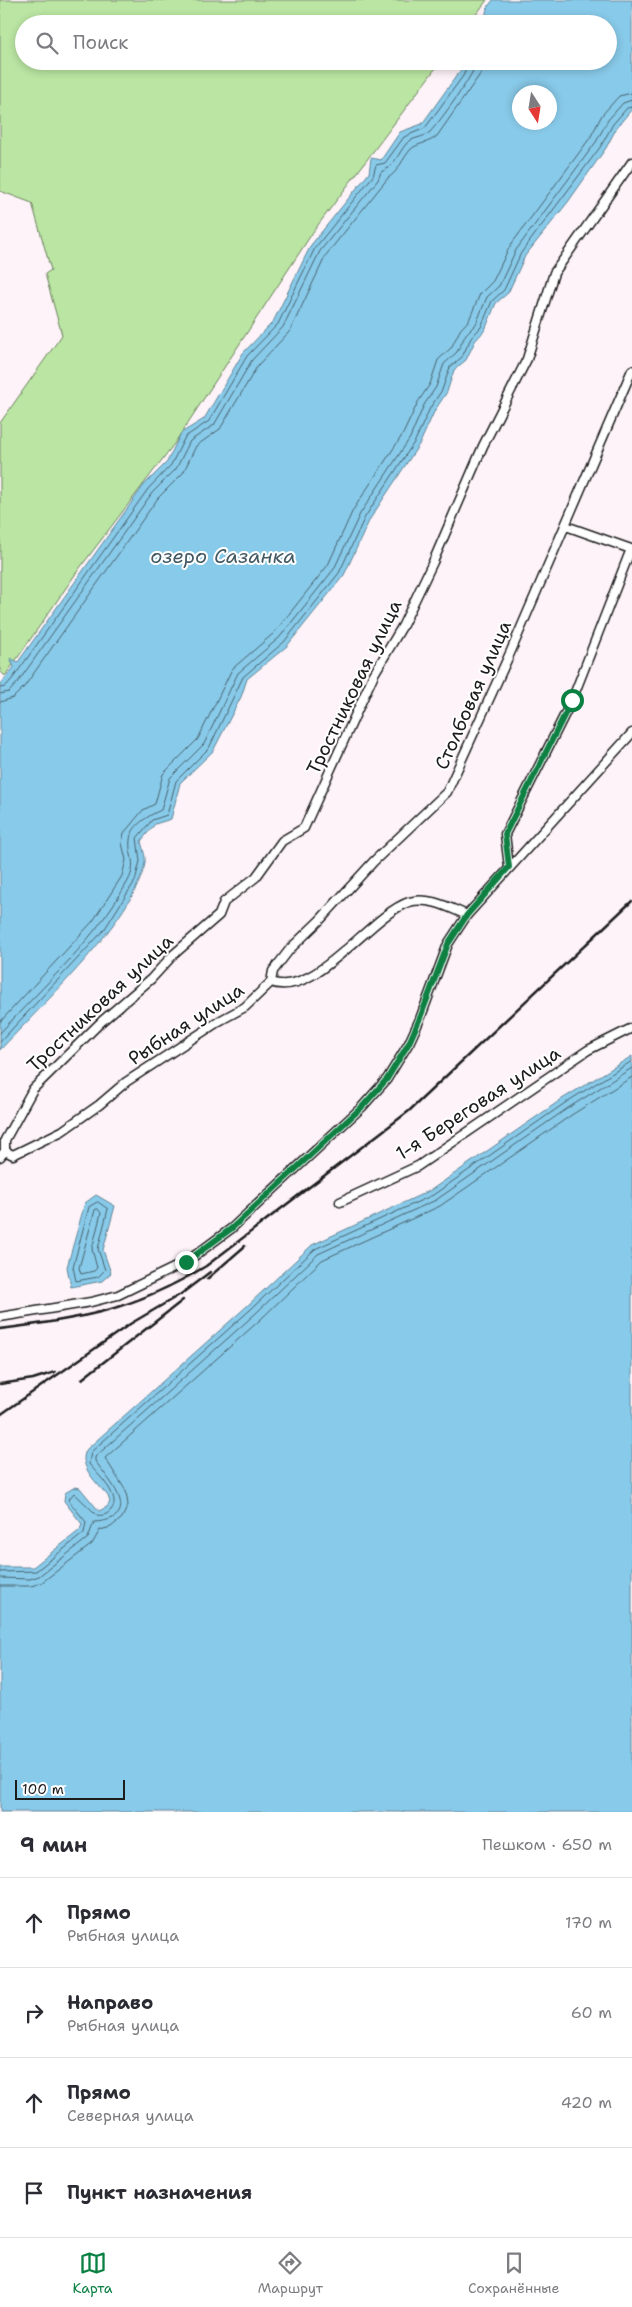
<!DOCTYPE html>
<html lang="ru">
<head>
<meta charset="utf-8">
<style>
	body { margin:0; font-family:"Shantell Sans",sans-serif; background:#f7f7f7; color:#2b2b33 }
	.compass { position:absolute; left:512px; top:85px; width:45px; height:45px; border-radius:50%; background:#fff; box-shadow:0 2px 8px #0003; rotate:168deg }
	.scale { position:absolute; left:15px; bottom:12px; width:110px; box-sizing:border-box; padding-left:5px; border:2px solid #1c1c1c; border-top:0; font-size:14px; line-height:18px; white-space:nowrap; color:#1c1c1c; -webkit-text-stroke:4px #fff; paint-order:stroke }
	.stop { position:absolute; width:15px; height:15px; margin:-11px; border:4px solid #0b8043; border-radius:50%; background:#fff }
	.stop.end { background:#0b8043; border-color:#fff; box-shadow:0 1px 5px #0008 }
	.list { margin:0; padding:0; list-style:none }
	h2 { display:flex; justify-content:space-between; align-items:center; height:65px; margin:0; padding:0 20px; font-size:21px }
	h2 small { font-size:16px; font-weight:400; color:#7c7c81 }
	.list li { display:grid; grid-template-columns:32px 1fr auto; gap:15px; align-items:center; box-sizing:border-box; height:90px; padding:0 20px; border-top:1px solid #e1e1e2 }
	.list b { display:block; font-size:19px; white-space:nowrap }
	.list p { margin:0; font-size:16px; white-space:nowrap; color:#7c7c81 }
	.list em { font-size:16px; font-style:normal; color:#7c7c81 }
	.icon { flex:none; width:28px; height:28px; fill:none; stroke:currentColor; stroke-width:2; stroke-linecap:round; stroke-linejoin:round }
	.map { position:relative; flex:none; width:632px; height:1812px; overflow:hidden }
	.search { position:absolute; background:#fff; box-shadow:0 2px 8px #0003; left:15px; right:15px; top:15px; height:55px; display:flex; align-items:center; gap:12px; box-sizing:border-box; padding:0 18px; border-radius:28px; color:#7c7c81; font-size:19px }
	.sheet { height:425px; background:#fff }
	nav { display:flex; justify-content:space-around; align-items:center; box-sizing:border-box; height:70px; border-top:1px solid #e1e1e2; background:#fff; font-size:14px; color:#7c7c81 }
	nav a { display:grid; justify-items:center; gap:2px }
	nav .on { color:#0b8043 }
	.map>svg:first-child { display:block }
	.green { fill:#bae5a2; stroke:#6b805f }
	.water { fill:#88cae9; stroke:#5d8497; fill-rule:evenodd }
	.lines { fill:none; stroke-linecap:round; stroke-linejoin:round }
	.shore { stroke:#47626e; stroke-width:1 }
	.minor-casing { stroke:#1c1c1c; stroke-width:11 }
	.minor { stroke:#fff; stroke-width:8 }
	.rail { stroke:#1c1c1c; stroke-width:2.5 }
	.route { stroke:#0b8043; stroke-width:6 }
	.labels { text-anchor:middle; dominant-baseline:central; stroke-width:4; stroke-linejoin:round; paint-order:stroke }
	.street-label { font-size:19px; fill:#1c1c1c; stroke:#fff }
	.water-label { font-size:20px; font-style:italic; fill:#425964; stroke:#fff }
</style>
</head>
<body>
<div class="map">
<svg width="632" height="1812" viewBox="0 0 632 1812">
	<rect width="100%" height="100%" fill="#fef3f8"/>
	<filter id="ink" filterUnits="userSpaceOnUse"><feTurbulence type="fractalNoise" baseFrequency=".02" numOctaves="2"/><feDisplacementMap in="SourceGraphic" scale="10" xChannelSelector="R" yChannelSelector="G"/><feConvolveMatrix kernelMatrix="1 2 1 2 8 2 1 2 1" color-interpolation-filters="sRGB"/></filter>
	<g filter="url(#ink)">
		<polygon class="green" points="0,0 487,0 469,24 24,24 24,61 441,61 315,229 174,444 79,569 5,676 0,671 0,423 62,335 45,274 51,270 32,203 0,191"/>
		<g class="water">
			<path d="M 493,0 L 632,0 L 632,109 L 617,127 L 606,148 L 568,202 L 525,256 L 508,293 L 496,303 L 485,330 L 475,341 L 466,360 L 454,370 L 447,392 L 435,410 L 420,443 L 370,519 L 344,575 L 287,646 L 247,679 L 241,697 L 213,751 L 180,783 L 171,819 L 155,824 L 141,841 C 142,847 146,856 145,863 C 135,918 40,1007 0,1050 L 0,685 L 14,667 L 10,658 L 18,662 L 144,485 L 167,462 L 181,433 L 204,419 L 243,353 L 273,322 L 311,245 L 369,173 L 371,158 L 381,160 L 400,132 L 422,124 L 467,61 L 608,61 L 608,24 L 484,24 L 487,8 ZM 550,92 L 550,122 L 520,122 L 520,92 Z"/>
			<path d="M 632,1056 L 632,1812 L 0,1812 L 0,1567 L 33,1567 L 80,1530 L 82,1524 L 64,1501 L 65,1493 L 75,1487 L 80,1488 L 99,1511 L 107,1507 L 110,1502 L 108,1496 C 98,1484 76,1465 87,1449 L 247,1306 L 312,1245 L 431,1190 L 562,1099 Z"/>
			<polygon points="96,1195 115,1206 103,1250 111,1273 102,1281 71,1287 67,1267 85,1203"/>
		</g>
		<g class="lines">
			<g class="shore">
				<polyline points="0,688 5,687 13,678 148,489 171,465 185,437 209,421 247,356 278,324 315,248 373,176 376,165 385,163 404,137 425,128 463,76 470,61"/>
				<path d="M 0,694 L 9,692 L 18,682 L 152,493 L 176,469 L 190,441 L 214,425 L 252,360 L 283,327 L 320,251 L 378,180 L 381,172 C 394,167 398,154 406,144 C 412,137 424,138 430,132 C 439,123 476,72 477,61"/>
				<path d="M 0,702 L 13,698 L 24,687 L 158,498 L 183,473 L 196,446 L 220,429 L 258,365 L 290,331 L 326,255 L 388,178 C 399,171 402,159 411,149 C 418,143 430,143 437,136 L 481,73 L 484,61"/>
				<polyline points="0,1022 93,921 122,876 126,860 122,843 124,833 143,810 155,804 163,774 198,739 232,669 274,633 328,565 353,510 403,434 418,402 430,384 438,360 451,348 460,330 469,320 480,294 493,281 510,246 590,138 602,115 619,96 632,93"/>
				<path d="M 0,1033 C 44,985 96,939 128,881 C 138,862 128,856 130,840 C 131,825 150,815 161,810 L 170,778 L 204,744 L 238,673 L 279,638 L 334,569 L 360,514 L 410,438 L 424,405 L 436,387 L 444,364 L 457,352 L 466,334 L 476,324 L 487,297 L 499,286 L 516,250 L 596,142 L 608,120 L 623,103 L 632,100"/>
				<polyline points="0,1042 104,930 135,881 140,861 137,838 152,820 167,815 176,781 209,748 243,677 284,642 339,573 365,517 415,441 430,408 442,390 450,367 462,357 471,338 481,327 492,301 504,290 521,253 601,146 613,124 627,108 632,107"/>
				<polygon points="98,1202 108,1209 98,1249 105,1270 98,1277 76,1281 73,1267 89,1207"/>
				<polygon points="98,1209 101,1213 92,1249 97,1268 94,1271 81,1274 79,1268 95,1210"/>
				<path d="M 0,1572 L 36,1571 L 84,1533 L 86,1522 L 68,1500 L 74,1493 L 97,1515 C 102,1516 107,1515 111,1510 C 123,1497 97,1474 89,1464 L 91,1452 L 250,1310 L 315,1249 L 433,1195 L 565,1103 L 632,1061"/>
				<path d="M 0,1578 L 30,1579 L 39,1576 L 88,1538 L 94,1522 C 145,1519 110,1481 95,1461 L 95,1457 L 255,1314 L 318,1254 L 436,1200 L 568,1108 L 632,1068"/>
				<polyline points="0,1586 31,1586 41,1583 92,1544 100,1530 111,1527 122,1518 128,1505 126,1491 105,1458 260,1320 322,1260 440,1206 573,1114 632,1077"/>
			</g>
			<g class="minor-casing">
				<g id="minor">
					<polyline points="509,867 505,834 572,700 631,549 566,526"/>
					<polyline points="271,982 273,971 290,949 320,920 374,861 447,792 511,651 632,370"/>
					<polyline points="5,1151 5,1140 33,1089 102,1021 151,979 173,955 219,915 224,902 256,877 282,841 304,828 374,674 403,625 433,562 483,446 527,359 554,273 632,162"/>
					<path d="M 0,1157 L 5,1151 L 13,1155 L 62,1131 L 99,1105 L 126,1082 L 221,1020 L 245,1007 L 271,982 C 315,999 370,915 409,902 C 428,896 450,908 467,915"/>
					<polyline points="340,1202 418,1166 588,1050 632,1028"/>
					<polyline points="0,1317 91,1302 118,1295 186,1262 232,1228 362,1107 387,1079 409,1043 420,1019 448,944 467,915 632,733"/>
				</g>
			</g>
			<use href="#minor" class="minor"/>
			<g class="rail">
				<polyline points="207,1279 245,1246"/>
				<path d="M 0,1329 C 82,1319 134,1310 206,1266 L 409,1111 L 632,901"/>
				<polyline points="82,1379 183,1300"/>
				<polyline points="0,1384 33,1379 55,1372"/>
				<polyline points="0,1415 130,1324 181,1294 210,1272"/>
			</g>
		</g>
	</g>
	<g class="lines" filter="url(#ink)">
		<polyline class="route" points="186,1262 232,1228 362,1107 387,1079 409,1043 420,1018 448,944 467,915 509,867 505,834 572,700"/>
	</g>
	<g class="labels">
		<g class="street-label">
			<text transform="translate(354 687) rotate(-64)">Тростниковая улица</text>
			<text transform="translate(473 695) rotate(-66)">Столбовая улица</text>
			<text transform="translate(100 1003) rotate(-43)">Тростниковая улица</text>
			<text transform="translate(186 1024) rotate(-33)">Рыбная улица</text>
			<text transform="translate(478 1103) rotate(-33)">1-я Береговая улица</text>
		</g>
		<g class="water-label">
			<text x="223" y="556">озеро Сазанка</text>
		</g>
	</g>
</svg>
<svg class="compass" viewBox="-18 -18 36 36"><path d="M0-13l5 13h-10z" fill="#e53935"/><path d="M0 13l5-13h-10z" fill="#7c7c81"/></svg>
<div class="scale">100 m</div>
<div class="stop" style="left:572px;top:700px"></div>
<div class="stop end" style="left:186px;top:1262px"></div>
<div class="search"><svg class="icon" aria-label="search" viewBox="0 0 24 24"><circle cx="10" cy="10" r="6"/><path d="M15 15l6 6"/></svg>Поиск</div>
</div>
<section class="sheet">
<h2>9 мин<small>Пешком · 650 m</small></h2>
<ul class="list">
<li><svg class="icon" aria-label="ahead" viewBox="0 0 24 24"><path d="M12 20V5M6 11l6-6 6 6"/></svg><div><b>Прямо</b><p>Рыбная улица</p></div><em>170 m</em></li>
<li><svg class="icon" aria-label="right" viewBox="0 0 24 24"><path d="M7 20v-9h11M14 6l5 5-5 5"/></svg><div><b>Направо</b><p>Рыбная улица</p></div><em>60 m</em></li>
<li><svg class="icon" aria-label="ahead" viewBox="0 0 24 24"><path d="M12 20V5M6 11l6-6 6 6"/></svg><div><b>Прямо</b><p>Северная улица</p></div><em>420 m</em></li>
<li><svg class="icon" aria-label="arrive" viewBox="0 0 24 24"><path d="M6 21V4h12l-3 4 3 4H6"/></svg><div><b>Пункт назначения</b></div></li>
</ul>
</section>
<nav>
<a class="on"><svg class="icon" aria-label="map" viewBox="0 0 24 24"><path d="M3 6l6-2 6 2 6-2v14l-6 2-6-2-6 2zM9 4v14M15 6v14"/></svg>Карта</a>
<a><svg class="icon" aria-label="directions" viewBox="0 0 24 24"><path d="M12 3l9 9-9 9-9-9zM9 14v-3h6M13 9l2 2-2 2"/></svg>Маршрут</a>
<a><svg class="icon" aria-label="saved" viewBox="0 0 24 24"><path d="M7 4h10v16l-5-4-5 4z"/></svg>Сохранённые</a>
</nav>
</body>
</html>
